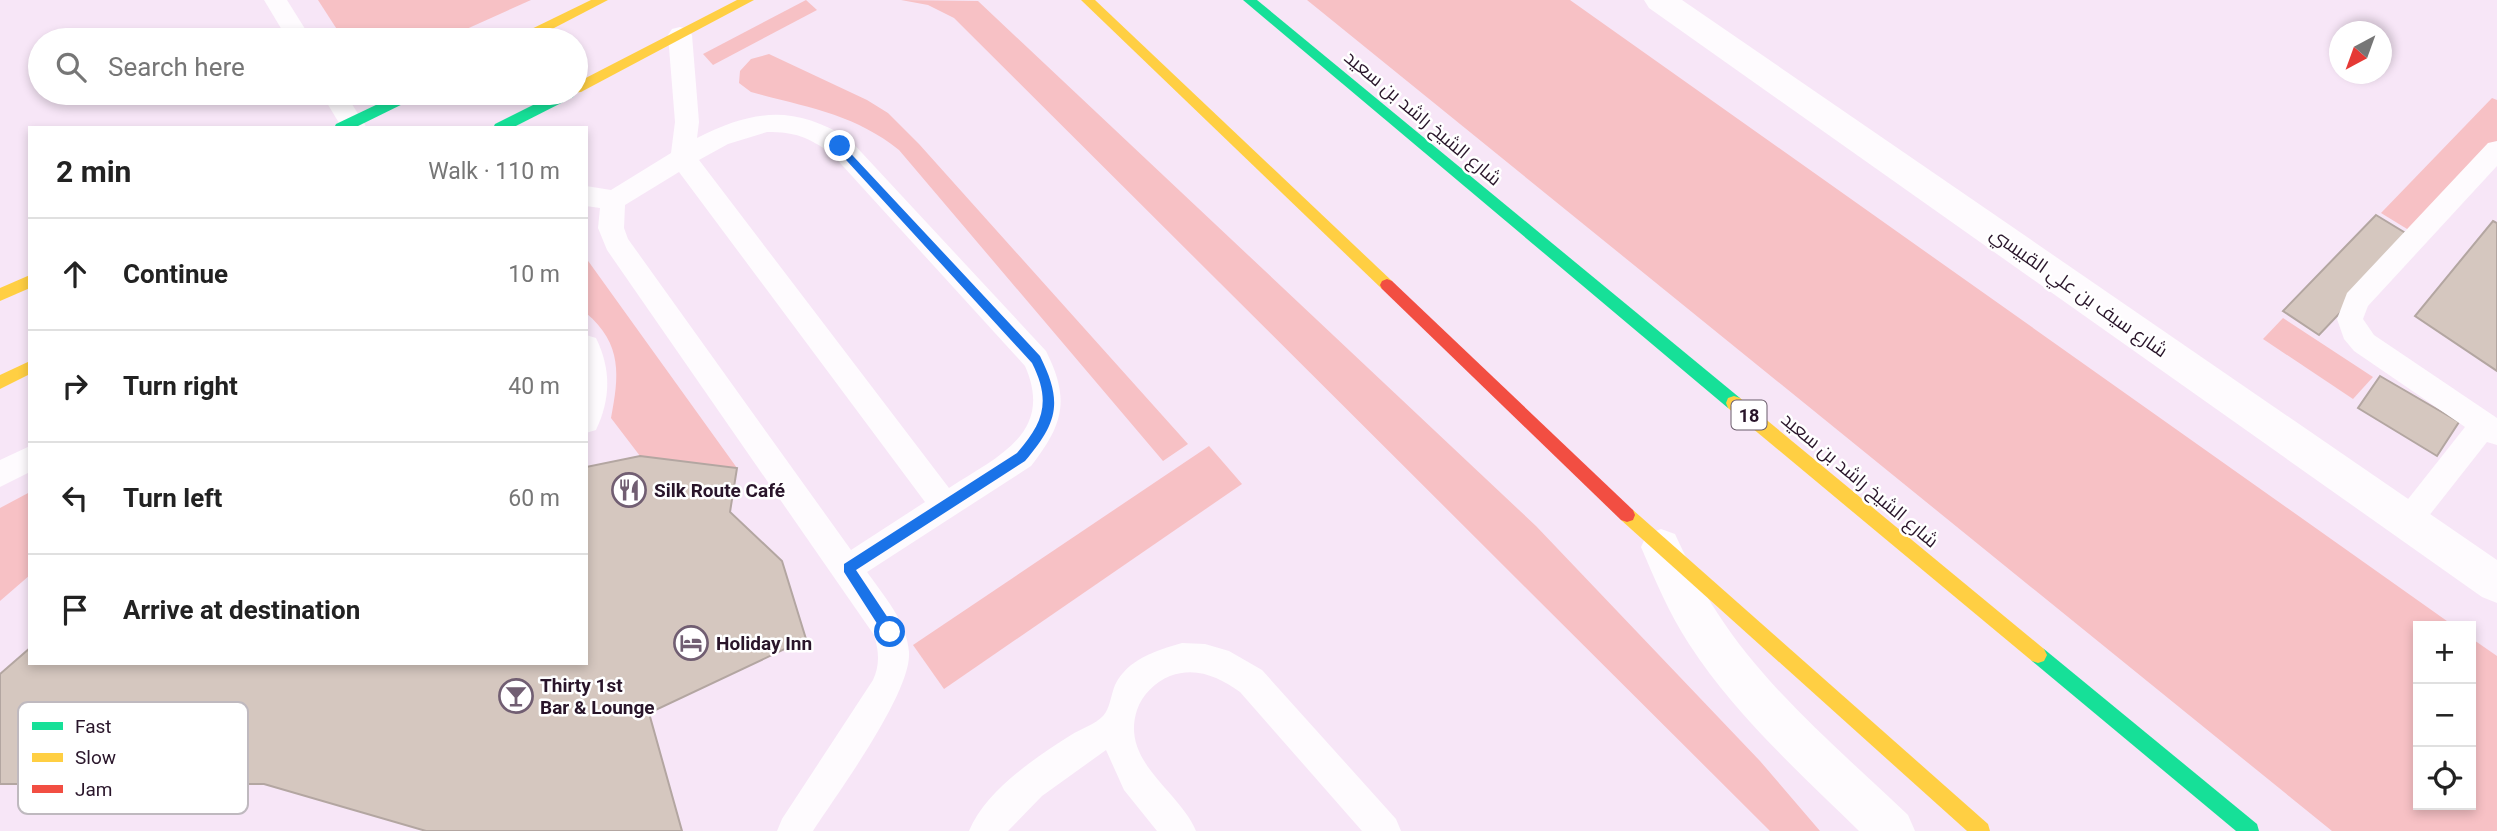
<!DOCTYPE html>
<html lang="en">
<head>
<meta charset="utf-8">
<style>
	body { margin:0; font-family:Roboto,Cairo,sans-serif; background:#f2f2f2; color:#222 }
	.controls { position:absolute; right:21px; bottom:21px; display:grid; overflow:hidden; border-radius:0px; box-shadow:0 4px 10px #0003 }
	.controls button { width:63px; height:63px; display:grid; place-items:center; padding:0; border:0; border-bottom:2px solid #e0e0e0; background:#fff; color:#222; font:35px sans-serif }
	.compass { position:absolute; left:2329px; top:21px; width:63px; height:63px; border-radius:50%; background:#fff; box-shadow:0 4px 10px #0003; rotate:221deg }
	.stop { position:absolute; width:21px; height:21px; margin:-16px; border:5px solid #1a73e8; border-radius:50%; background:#fff }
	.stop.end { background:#1a73e8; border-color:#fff; box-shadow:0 2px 7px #0008 }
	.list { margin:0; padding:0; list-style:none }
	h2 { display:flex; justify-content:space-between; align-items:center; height:91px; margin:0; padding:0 28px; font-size:30px }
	h2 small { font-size:23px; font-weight:400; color:#767676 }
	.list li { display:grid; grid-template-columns:46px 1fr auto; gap:21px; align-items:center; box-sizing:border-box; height:112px; padding:0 28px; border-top:2px solid #e0e0e0 }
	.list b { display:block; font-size:26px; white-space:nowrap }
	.list em { font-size:23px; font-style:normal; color:#767676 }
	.icon { flex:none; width:38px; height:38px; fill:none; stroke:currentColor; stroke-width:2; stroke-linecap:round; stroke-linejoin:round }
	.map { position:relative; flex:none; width:2497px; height:831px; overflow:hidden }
	.search { position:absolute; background:#fff; box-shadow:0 4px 10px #0003; left:28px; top:28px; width:560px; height:77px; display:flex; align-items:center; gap:18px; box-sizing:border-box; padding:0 24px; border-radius:38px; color:#767676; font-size:26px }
	.panel { position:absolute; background:#fff; box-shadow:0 4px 10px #0003; left:28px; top:126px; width:560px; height:539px; border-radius:0px }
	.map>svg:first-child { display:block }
	.green { fill:#f7c1c5 }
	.building { fill:#d5c7bf; stroke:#b3a6a1; stroke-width:2 }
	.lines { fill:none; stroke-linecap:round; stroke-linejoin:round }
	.lane { fill:#fefbfe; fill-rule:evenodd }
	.street { fill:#fefbfe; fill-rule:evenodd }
	.fast { fill:#16e098; fill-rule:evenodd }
	.slow { fill:#ffcf43; fill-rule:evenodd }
	.jam { fill:#f24e42; fill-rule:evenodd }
	.route { fill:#1a73e8 }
	.labels { text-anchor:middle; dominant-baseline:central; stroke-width:5; stroke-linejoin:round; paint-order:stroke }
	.shield { fill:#fff; stroke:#695b6a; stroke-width:2 }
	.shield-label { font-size:18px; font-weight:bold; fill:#29152a }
	.street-label { font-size:19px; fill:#29152a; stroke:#fff }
	.poi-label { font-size:19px; font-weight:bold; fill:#29152a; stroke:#fff; text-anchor:start }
	.key { fill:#fff; stroke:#bfb9bf; stroke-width:2 }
	.key-label { font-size:19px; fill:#29152a }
</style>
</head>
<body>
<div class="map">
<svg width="2497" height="831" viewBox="0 0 2497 831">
	<rect width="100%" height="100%" fill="#f7e6f7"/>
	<g class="green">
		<polygon points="318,0 531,0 442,40 354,40 338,31"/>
		<polygon points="806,0 817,10 713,65 703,54"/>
		<polygon points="901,0 978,1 1536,526 1760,761 1820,831 1770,831 954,18 928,5"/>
		<polygon points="1307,0 1570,0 2454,626 2418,626 2418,805 2471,805 2471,638 2497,656 2497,831 2332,831"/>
		<path d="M 769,54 L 867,100 L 888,113 L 919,144 L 1188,444 L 1163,461 L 899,150 C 855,114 806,107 751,92 L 739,83 L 740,71 L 751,59 Z"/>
		<polygon points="2492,98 2497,100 2497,142 2412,232 2381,213"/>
		<path d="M 586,258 L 737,468 L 640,456 L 611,418 C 619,377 623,344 586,313 Z"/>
		<polygon points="2283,318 2373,377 2353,399 2263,339"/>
		<polygon points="1209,446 1242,484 944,689 913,645"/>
		<polygon points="30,492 30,575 0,601 0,508"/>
	</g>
	<g class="building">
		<polygon points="2376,215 2412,237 2319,335 2283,311"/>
		<polygon points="2493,221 2497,223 2497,371 2415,316"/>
		<polygon points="2380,376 2459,422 2437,456 2358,408"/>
		<polygon points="640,456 737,468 730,512 782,561 806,639 649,713 682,831 426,831 264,784 0,784 0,674 30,648 30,663 586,663 586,467"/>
	</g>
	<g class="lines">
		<g class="lane">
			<polygon points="264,0 287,0 312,40 288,40"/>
			<path d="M 680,27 L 688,29 L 692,35 L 699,122 L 697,138 C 754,109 794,105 849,139 L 1046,351 C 1070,399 1064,424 1031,466 L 867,572 C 884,596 907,622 909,652 C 912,692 837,794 813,831 L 777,831 L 782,819 L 873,680 C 880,665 879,651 874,635 L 607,250 L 598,228 L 600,208 L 586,206 L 586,186 L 611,190 L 671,153 L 675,122 L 668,35 L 672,29 ZM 767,132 C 796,132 807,137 831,153 L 1025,366 C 1055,434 996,457 949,488 L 699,160 L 728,144 ZM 679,172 L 925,502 L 851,550 L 628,239 L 624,228 L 625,205 Z"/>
			<polygon points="321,93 345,93 367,128 342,128"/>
			<polygon points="2497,141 2497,166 2368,306 2363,319 2374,335 2497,418 2497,445 2487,442 2417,531 2407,535 2397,531 2392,522 2397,513 2465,427 2354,351 2344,339 2337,319 2347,293 2488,143"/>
			<path d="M 586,335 L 596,338 C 611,369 611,398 596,430 L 586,433 Z"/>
			<polygon points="30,446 30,472 0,487 0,460"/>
			<path d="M 1182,643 L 1205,644 L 1229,651 L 1262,670 L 1396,819 L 1401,831 L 1362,831 L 1240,692 C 1219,677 1196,666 1170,676 C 1155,682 1142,695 1137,710 C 1120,762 1179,790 1196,831 L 1157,831 L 1124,790 L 1106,750 L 1042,796 L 1008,831 L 969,831 C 986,790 1035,758 1071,735 C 1080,729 1096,724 1103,716 C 1110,709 1111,694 1115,685 C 1128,659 1155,651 1182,643 Z"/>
		</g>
		<g class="street">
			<polygon points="1644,0 1682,0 2497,560 2497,603 2482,597 1649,8"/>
			<path d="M 1661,529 L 1675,534 C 1688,562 1701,588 1718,614 C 1768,691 1842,752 1908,815 L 1915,831 L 1859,831 C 1799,772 1735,715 1689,644 C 1669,613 1655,580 1641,547 L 1647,534 Z"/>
		</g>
		<g class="fast">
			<polygon points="1243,0 1257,0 1740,398 1742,403 1740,408 1728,408"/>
			<polygon points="401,93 419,93 417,97 354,128 334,128 336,124"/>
			<polygon points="557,93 575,93 573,97 512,128 493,128 495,124"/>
			<polygon points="2038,647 2044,649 2257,824 2259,831 2236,831 2032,661 2029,655 2032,649"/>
		</g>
		<g class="slow">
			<polygon points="591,0 608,0 531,40 513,40 515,37"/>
			<polygon points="737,0 754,0 581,92 572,93 576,93 576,83"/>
			<polygon points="1081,0 1095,0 1392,281 1394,285 1392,289 1382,289"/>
			<polygon points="30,275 30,288 0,301 0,288"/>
			<polygon points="30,361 30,374 0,389 0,375"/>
			<polygon points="1734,396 1740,398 2044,649 2047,655 2044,661 2038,663 2032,661 1728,408 1726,403 1728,398"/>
			<polygon points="1627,508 1633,510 1988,824 1990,831 1967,831 1621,520 1619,515 1621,510"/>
		</g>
		<polygon class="jam" points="1387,279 1392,281 1633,510 1635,515 1633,520 1627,522 1621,520 1382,289 1380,285 1382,281"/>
	</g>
	<path class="route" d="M 840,142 L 1040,356 C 1063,402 1058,422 1025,461 L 856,570 L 894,627 L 896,632 L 890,637 L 885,636 L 844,572 L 844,564 L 1017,453 C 1044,422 1051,401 1032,363 L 836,149 L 836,143 Z"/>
	<defs>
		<g id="restaurant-ring" transform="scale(1.75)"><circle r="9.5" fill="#fff" stroke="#715e72" stroke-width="1.5"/><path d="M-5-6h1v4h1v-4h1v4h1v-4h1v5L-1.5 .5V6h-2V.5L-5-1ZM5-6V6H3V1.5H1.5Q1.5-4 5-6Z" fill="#715e72"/></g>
		<g id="hotel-ring" transform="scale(1.75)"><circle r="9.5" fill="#fff" stroke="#715e72" stroke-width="1.5"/><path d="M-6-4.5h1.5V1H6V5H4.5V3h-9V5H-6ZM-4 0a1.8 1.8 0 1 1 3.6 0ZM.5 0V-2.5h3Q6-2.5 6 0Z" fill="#715e72"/></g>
		<g id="bar-ring" transform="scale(1.75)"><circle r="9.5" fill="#fff" stroke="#715e72" stroke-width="1.5"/><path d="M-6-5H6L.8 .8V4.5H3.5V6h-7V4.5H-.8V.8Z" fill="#715e72"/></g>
	</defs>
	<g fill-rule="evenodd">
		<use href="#restaurant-ring" x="629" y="490"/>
		<use href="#hotel-ring" x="691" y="643"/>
		<use href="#bar-ring" x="516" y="696"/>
	</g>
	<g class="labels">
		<rect class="shield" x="1731.5" y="400.5" width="35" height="29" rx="5"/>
		<g class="shield-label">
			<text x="1749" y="415">18</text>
		</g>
		<g class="street-label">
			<text transform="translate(1423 118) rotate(40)">شارع الشيخ راشد بن سعيد</text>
			<text transform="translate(2079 292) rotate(35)">شارع سيف بن علي القبيسي</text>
			<text transform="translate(1860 480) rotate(40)">شارع الشيخ راشد بن سعيد</text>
		</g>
		<g class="poi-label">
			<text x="654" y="490">Silk Route Café</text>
			<text x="716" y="643">Holiday Inn</text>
			<text x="540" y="685">Thirty 1st<tspan x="540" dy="22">Bar &amp; Lounge</tspan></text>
		</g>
	</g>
	<rect x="18" y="702" width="230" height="112" rx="10" class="key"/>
	<rect x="32" y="722" width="31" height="8" fill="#16e098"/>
	<rect x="32" y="753" width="31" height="9" fill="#ffcf43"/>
	<rect x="32" y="785" width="31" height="8" fill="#f24e42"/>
	<g class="key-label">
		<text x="75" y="733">Fast</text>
		<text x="75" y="764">Slow</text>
		<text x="75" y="796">Jam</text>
	</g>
</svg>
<div class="controls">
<button>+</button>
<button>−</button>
<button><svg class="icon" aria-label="locate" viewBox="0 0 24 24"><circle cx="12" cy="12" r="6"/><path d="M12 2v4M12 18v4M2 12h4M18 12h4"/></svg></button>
</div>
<svg class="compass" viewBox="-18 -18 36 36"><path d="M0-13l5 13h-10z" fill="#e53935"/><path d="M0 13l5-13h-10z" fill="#767676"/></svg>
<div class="stop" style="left:890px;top:632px"></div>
<div class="stop end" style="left:840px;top:146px"></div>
<div class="search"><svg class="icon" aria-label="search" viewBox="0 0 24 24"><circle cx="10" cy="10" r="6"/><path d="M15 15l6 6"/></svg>Search here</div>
<section class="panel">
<h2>2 min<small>Walk · 110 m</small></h2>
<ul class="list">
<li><svg class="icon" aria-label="ahead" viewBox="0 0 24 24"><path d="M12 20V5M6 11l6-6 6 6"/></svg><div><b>Continue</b></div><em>10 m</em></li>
<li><svg class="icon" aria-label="right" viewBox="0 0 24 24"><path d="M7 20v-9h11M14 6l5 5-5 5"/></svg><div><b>Turn right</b></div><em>40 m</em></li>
<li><svg class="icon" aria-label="left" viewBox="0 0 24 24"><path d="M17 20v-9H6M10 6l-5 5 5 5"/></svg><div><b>Turn left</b></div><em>60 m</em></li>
<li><svg class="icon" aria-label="arrive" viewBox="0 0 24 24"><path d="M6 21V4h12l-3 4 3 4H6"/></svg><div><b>Arrive at destination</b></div></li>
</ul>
</section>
</div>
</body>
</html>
